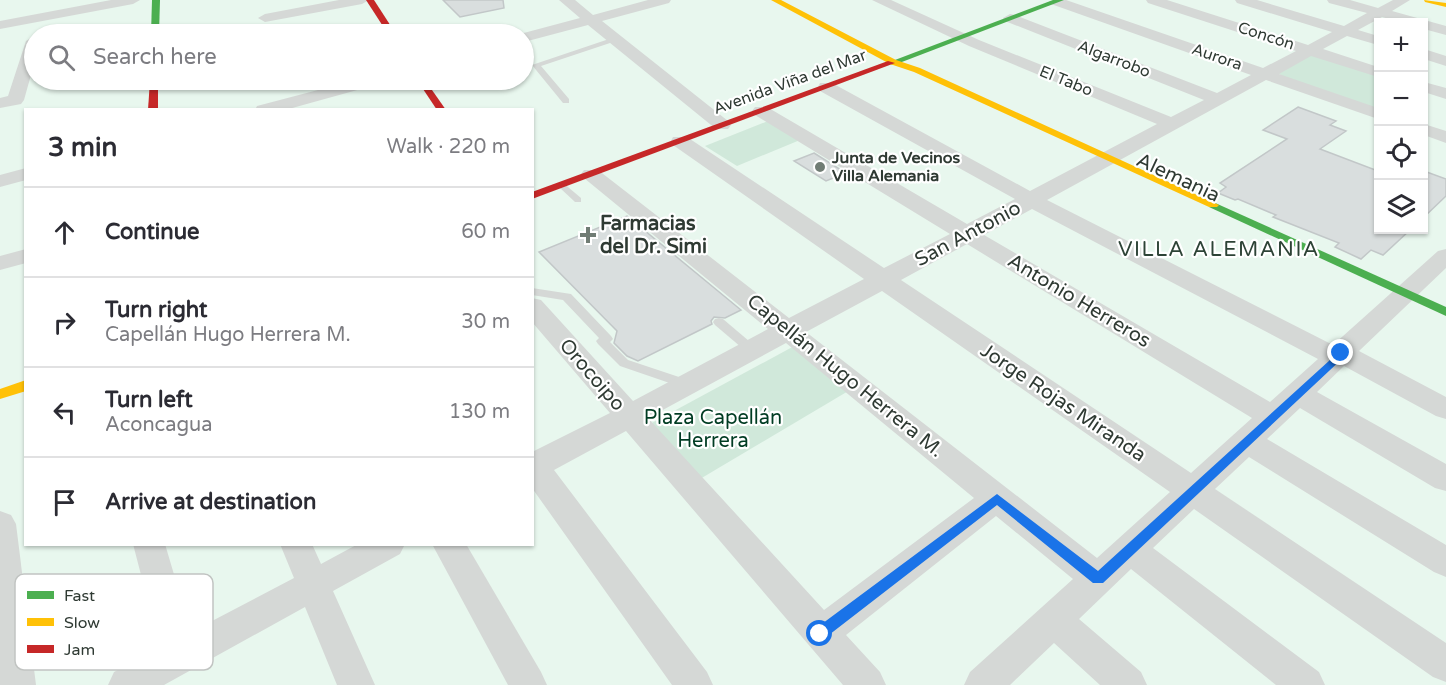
<!DOCTYPE html>
<html lang="en">
<head>
<meta charset="utf-8">
<style>
	body { margin:0; font-family:"Varela Round",sans-serif; background:#f2f2f3; color:#2b2b33 }
	.controls { position:absolute; right:18px; top:18px; display:grid; overflow:hidden; border-radius:0px; box-shadow:0 2px 4px #0004 }
	.controls button { width:54px; height:54px; display:grid; place-items:center; padding:0; border:0; border-bottom:2px solid #e1e1e2; background:#fff; color:#2b2b33; font:30px sans-serif }
	.stop { position:absolute; width:18px; height:18px; margin:-14px; border:4px solid #1a73e8; border-radius:50%; background:#fff }
	.stop.end { background:#1a73e8; border-color:#fff; box-shadow:0 2px 6px #0008 }
	.list { margin:0; padding:0; list-style:none }
	h2 { display:flex; justify-content:space-between; align-items:center; height:78px; margin:0; padding:0 24px; font-size:26px }
	h2 small { font-size:20px; font-weight:400; color:#7c7c81 }
	.list li { display:grid; grid-template-columns:39px 1fr auto; gap:18px; align-items:center; box-sizing:border-box; height:90px; padding:0 24px; border-top:2px solid #e1e1e2 }
	.list b { display:block; font-size:22px; white-space:nowrap }
	.list p { margin:0; font-size:20px; white-space:nowrap; color:#7c7c81 }
	.list em { font-size:20px; font-style:normal; color:#7c7c81 }
	.icon { flex:none; width:33px; height:33px; fill:none; stroke:currentColor; stroke-width:2; stroke-linecap:round; stroke-linejoin:round }
	.map { position:relative; flex:none; width:1446px; height:685px; overflow:hidden }
	.search { position:absolute; background:#fff; box-shadow:0 2px 4px #0004; left:24px; top:24px; width:510px; height:66px; display:flex; align-items:center; gap:15px; box-sizing:border-box; padding:0 21px; border-radius:33px; color:#7c7c81; font-size:22px }
	.panel { position:absolute; background:#fff; box-shadow:0 2px 4px #0004; left:24px; top:108px; width:510px; height:438px; border-radius:0px }
	.map>svg:first-child { display:block }
	.green { fill:#d0e8da }
	.building { fill:#d9dede; stroke:#c2c7c8; stroke-width:1.5 }
	.lines { fill:none; stroke-linecap:round; stroke-linejoin:round }
	.lane { fill:#d5d8d6; fill-rule:evenodd }
	.street { fill:#d5d8d6; fill-rule:evenodd }
	.fast { fill:#4caf50; fill-rule:evenodd }
	.slow { fill:#ffc107; fill-rule:evenodd }
	.jam { fill:#c62828; fill-rule:evenodd }
	.route { fill:#1a73e8 }
	.poi-dot { fill:#707c74; stroke:#fff; stroke-width:2 }
	.labels { text-anchor:middle; dominant-baseline:central; stroke-width:4.5; stroke-linejoin:round; paint-order:stroke }
	.far-street-label { font-size:16px; fill:#2f3a33; stroke:#fff }
	.far-poi-label { font-size:16px; font-weight:bold; fill:#2f3a33; stroke:#fff; text-anchor:start }
	.street-label { font-size:20px; fill:#2f3a33; stroke:#fff }
	.poi-label { font-size:20px; font-weight:bold; fill:#2f3a33; stroke:#fff; text-anchor:start }
	.park-label { font-size:20px; fill:#003c23; stroke:#fff }
	.neighbourhood-label { font-size:21px; letter-spacing:1.5px; fill:#2d4336; stroke:#fff }
	.key { fill:#fff; stroke:#c1c4c2; stroke-width:1.5 }
	.key-label { font-size:16px; fill:#2f3a33 }
</style>
</head>
<body>
<div class="map">
<svg width="1446" height="685" viewBox="0 0 1446 685">
	<rect width="100%" height="100%" fill="#e8f7ee"/>
	<g class="green">
		<polygon points="1313,53 1378,74 1378,109 1282,76 1278,73"/>
		<polygon points="768,121 800,140 737,166 705,146"/>
		<polygon points="796,345 850,390 700,479 650,424"/>
	</g>
	<g class="building">
		<polygon points="443,0 503,0 504,8 460,17"/>
		<polygon points="1298,107 1336,121 1330,125 1346,131 1320,149 1378,171 1378,230 1410,230 1383,255 1371,250 1361,259 1335,247 1339,243 1273,217 1276,215 1238,199 1235,200 1218,193 1226,187 1220,183 1287,139 1263,130"/>
		<polygon points="814,153 846,173 826,181 794,161"/>
		<polygon points="1424,171 1446,179 1446,196 1424,217"/>
		<polygon points="627,216 741,310 725,318 714,317 711,321 712,324 638,361 627,356 614,343 617,331 539,252"/>
	</g>
	<g class="lines">
		<g class="lane">
			<polygon points="612,38 619,40 541,66 569,99 569,103 563,103 532,65"/>
			<polygon points="562,182 581,198 581,202 575,202 559,187 559,183"/>
			<polygon points="532,288 571,294 611,336 613,339 610,342 628,360 691,381 693,384 691,387 687,389 620,366 598,344 596,341 599,338 563,300 532,295"/>
			<polygon points="719,318 723,319 756,347 758,350 756,353 748,353 715,325 713,322 715,319"/>
		</g>
		<g class="street">
			<polygon points="111,0 140,0 133,4 0,29 0,21"/>
			<polygon points="339,0 369,0 362,4 265,22 258,18 265,14"/>
			<polygon points="559,0 575,0 593,15 648,0 671,0 669,3 602,21 728,121 731,125 728,129 716,129 588,25 524,42 524,34 520,34 580,18"/>
			<path d="M 872,0 L 891,0 L 979,40 L 1171,117 L 1204,100 L 1005,21 L 1003,18 L 1010,14 L 1015,15 L 1217,93 L 1251,75 L 1051,4 L 1049,1 L 1066,0 L 1263,68 L 1296,51 L 1148,3 L 1146,0 L 1167,0 L 1308,45 L 1332,32 L 1237,3 L 1235,0 L 1257,0 L 1344,26 L 1367,13 L 1329,3 L 1327,0 L 1350,0 L 1378,8 L 1393,0 L 1410,0 L 1392,11 L 1446,26 L 1446,35 L 1424,29 L 1424,22 L 1400,22 L 1382,17 L 1358,30 L 1378,36 L 1378,45 L 1347,36 L 1323,49 L 1378,67 L 1378,77 L 1311,56 L 1279,74 L 1378,108 L 1378,119 L 1266,80 L 1047,200 L 1333,345 L 1438,251 L 1446,249 L 1446,268 L 1359,351 L 1446,397 L 1446,419 L 1436,416 L 1344,366 L 1317,392 L 1446,464 L 1446,491 L 1435,488 L 1300,408 L 1267,439 L 1446,545 L 1446,577 L 1434,572 L 1249,457 L 1215,489 L 1446,643 L 1446,682 L 1433,677 L 1194,509 L 1153,548 L 1319,672 L 1325,685 L 1276,685 L 1131,569 L 1079,619 L 1141,672 L 1147,685 L 1100,685 L 1054,643 L 1010,685 L 964,685 L 970,672 L 1073,579 L 996,516 L 846,635 L 880,672 L 886,685 L 843,685 L 626,431 L 554,470 L 707,672 L 713,685 L 672,685 L 532,488 L 532,452 L 610,413 L 532,322 L 532,298 L 541,300 L 633,401 L 768,329 L 584,178 L 581,174 L 584,170 L 598,170 L 789,318 L 864,279 L 673,145 L 671,141 L 673,137 L 687,137 L 884,268 L 950,234 L 755,115 L 752,111 L 755,107 L 767,107 L 967,224 L 1015,199 L 820,91 L 818,87 L 820,83 L 832,83 L 1030,191 L 1157,124 L 969,46 ZM 1032,209 L 1318,359 L 1270,402 L 984,235 ZM 967,244 L 1252,418 L 1191,473 L 901,280 ZM 882,291 L 1170,492 L 1097,558 L 806,332 ZM 786,343 L 974,498 L 824,610 L 648,418 Z"/>
			<polygon points="34,36 34,64 24,100 21,104 0,108 0,98 8,96 26,41"/>
			<polygon points="1424,49 1446,56 1446,66 1424,59"/>
			<polygon points="356,80 381,80 379,84 285,110 255,110 257,106"/>
			<polygon points="1424,82 1446,88 1446,99 1424,92"/>
			<polygon points="1424,124 1446,131 1446,143 1424,135"/>
			<polygon points="26,168 26,180 0,187 0,175"/>
			<polygon points="26,249 26,263 0,270 0,256"/>
			<polygon points="0,511 11,515 16,524 36,685 0,685"/>
			<polygon points="133,544 165,544 191,632 294,578 280,544 312,544 321,564 358,544 405,544 400,554 333,591 375,685 337,685 305,607 164,685 108,685 114,672 160,648"/>
			<polygon points="432,544 466,544 541,672 547,685 508,685"/>
		</g>
		<g class="fast">
			<polygon points="152,0 160,0 159,34 151,34"/>
			<polygon points="1053,0 1064,0 894,65 887,63"/>
			<polygon points="1213,202 1446,307 1446,316 1209,207 1209,203"/>
		</g>
		<g class="slow">
			<polygon points="771,0 781,0 896,60 920,68 1219,205 1217,207 1209,207 914,72 890,64"/>
			<polygon points="1424,0 1446,3 1446,7 1425,2"/>
			<polygon points="26,380 26,391 0,399 0,389"/>
		</g>
		<g class="jam">
			<polygon points="366,0 374,0 396,34 388,34"/>
			<polygon points="888,61 895,63 532,199 532,192"/>
			<polygon points="150,80 158,80 158,110 148,110"/>
			<polygon points="417,80 425,80 446,110 437,110"/>
		</g>
	</g>
	<polygon class="route" points="1341,350 1346,353 1345,356 1103,583 1093,583 997,505 825,638 820,640 815,638 813,634 815,629 997,494 1098,571"/>
	<g class="poi-dot">
		<circle cx="820" cy="167" r="6"/>
		<path d="M585 226h6v6h6v6h-6v6h-6v-6h-6v-6h6z"/>
	</g>
	<g class="labels">
		<g class="far-street-label">
			<text transform="translate(1266 36) rotate(18)">Concón</text>
			<text transform="translate(1217 57) rotate(19)">Aurora</text>
			<text transform="translate(1114 59) rotate(21)">Algarrobo</text>
			<text transform="translate(1066 81) rotate(22)">El Tabo</text>
			<text transform="translate(790 82) rotate(-20)">Avenida Viña del Mar</text>
		</g>
		<g class="far-poi-label">
			<text x="832" y="158">Junta de Vecinos<tspan x="832" dy="18">Villa Alemania</tspan></text>
		</g>
		<g class="street-label">
			<text transform="translate(1178 178) rotate(25)">Alemania</text>
			<text transform="translate(968 234) rotate(-28)">San Antonio</text>
			<text transform="translate(1079 301) rotate(31)">Antonio Herreros</text>
			<text transform="translate(592 375) rotate(49)">Orocoipo</text>
			<text transform="translate(845 376) rotate(39)">Capellán Hugo Herrera M.</text>
			<text transform="translate(1063 403) rotate(34)">Jorge Rojas Miranda</text>
		</g>
		<g class="poi-label">
			<text x="600" y="224">Farmacias<tspan x="600" dy="23">del Dr. Simi</tspan></text>
		</g>
		<g class="park-label">
			<text x="713" y="418">Plaza Capellán<tspan x="713" dy="23">Herrera</tspan></text>
		</g>
		<g class="neighbourhood-label">
			<text x="1219" y="249">VILLA ALEMANIA</text>
		</g>
	</g>
	<rect x="15" y="574" width="198" height="96" rx="9" class="key"/>
	<rect x="27" y="591" width="27" height="8" fill="#4caf50"/>
	<rect x="27" y="618" width="27" height="8" fill="#ffc107"/>
	<rect x="27" y="645" width="27" height="8" fill="#c62828"/>
	<g class="key-label">
		<text x="64" y="601">Fast</text>
		<text x="64" y="628">Slow</text>
		<text x="64" y="655">Jam</text>
	</g>
</svg>
<div class="controls">
<button>+</button>
<button>−</button>
<button><svg class="icon" aria-label="locate" viewBox="0 0 24 24"><circle cx="12" cy="12" r="6"/><path d="M12 2v4M12 18v4M2 12h4M18 12h4"/></svg></button>
<button><svg class="icon" aria-label="layers" viewBox="0 0 24 24"><path d="M12 4l9 5-9 5-9-5zM3 14l9 5 9-5"/></svg></button>
</div>
<div class="stop" style="left:820px;top:634px"></div>
<div class="stop end" style="left:1341px;top:353px"></div>
<div class="search"><svg class="icon" aria-label="search" viewBox="0 0 24 24"><circle cx="10" cy="10" r="6"/><path d="M15 15l6 6"/></svg>Search here</div>
<section class="panel">
<h2>3 min<small>Walk · 220 m</small></h2>
<ul class="list">
<li><svg class="icon" aria-label="ahead" viewBox="0 0 24 24"><path d="M12 20V5M6 11l6-6 6 6"/></svg><div><b>Continue</b></div><em>60 m</em></li>
<li><svg class="icon" aria-label="right" viewBox="0 0 24 24"><path d="M7 20v-9h11M14 6l5 5-5 5"/></svg><div><b>Turn right</b><p>Capellán Hugo Herrera M.</p></div><em>30 m</em></li>
<li><svg class="icon" aria-label="left" viewBox="0 0 24 24"><path d="M17 20v-9H6M10 6l-5 5 5 5"/></svg><div><b>Turn left</b><p>Aconcagua</p></div><em>130 m</em></li>
<li><svg class="icon" aria-label="arrive" viewBox="0 0 24 24"><path d="M6 21V4h12l-3 4 3 4H6"/></svg><div><b>Arrive at destination</b></div></li>
</ul>
</section>
</div>
</body>
</html>
